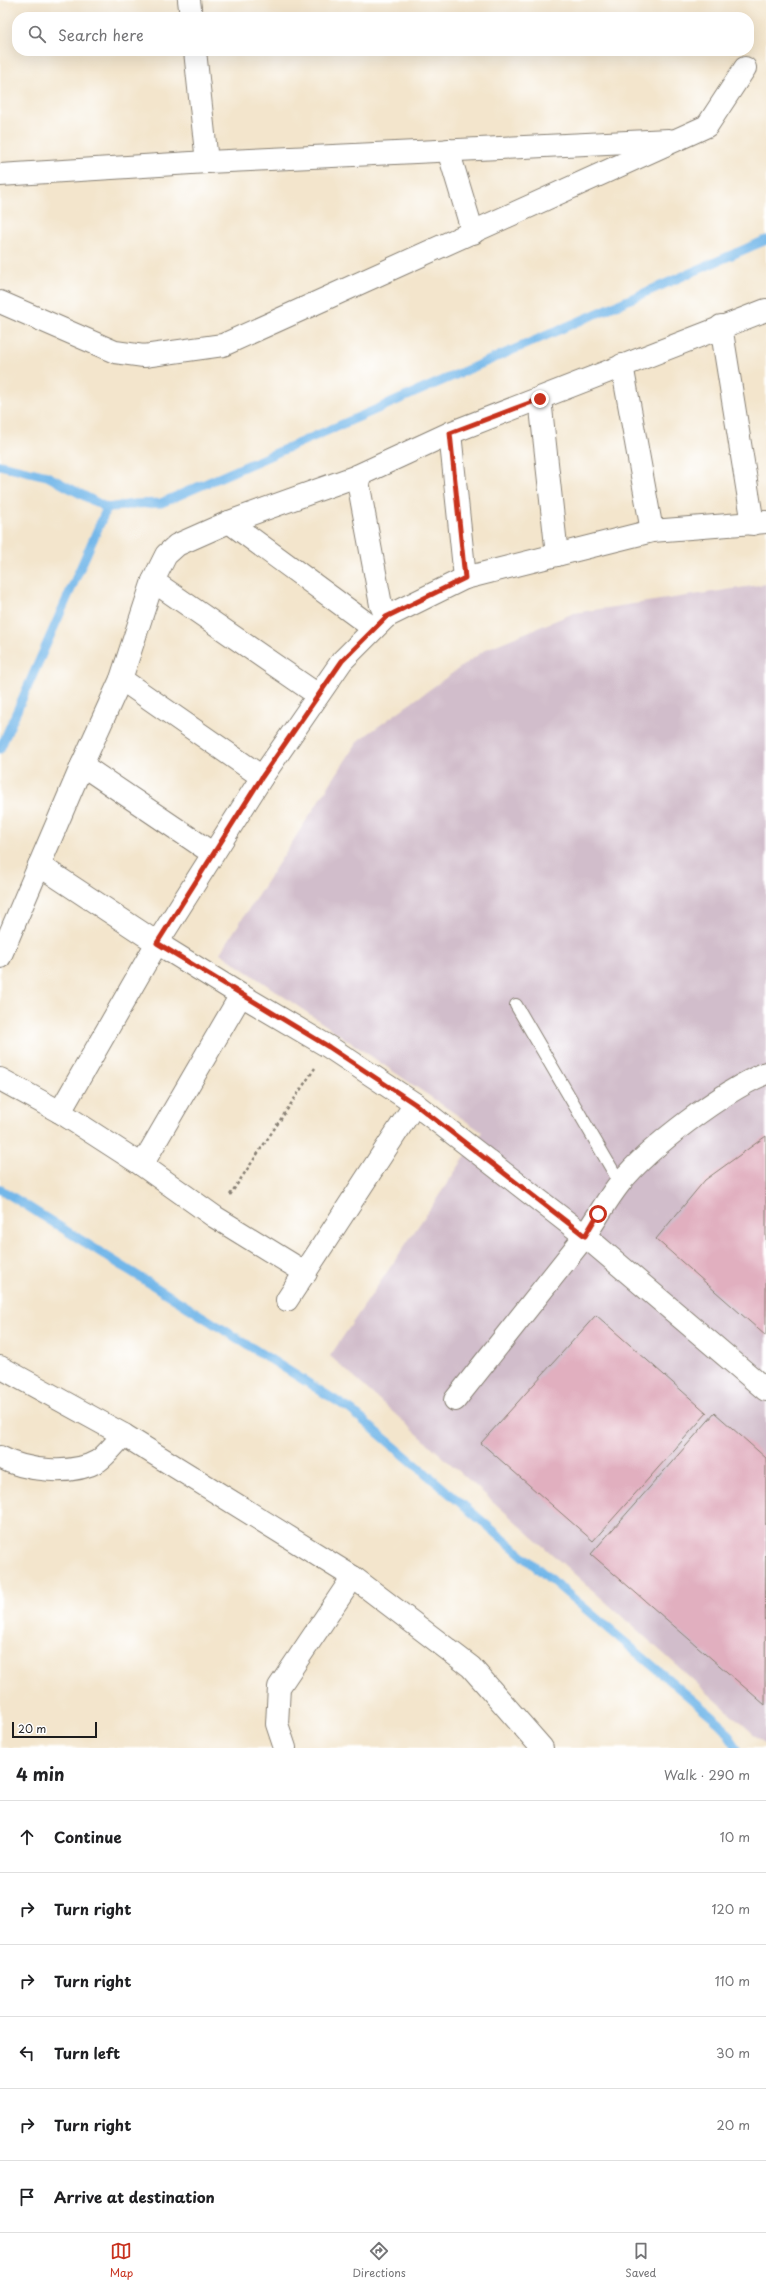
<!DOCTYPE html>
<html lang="en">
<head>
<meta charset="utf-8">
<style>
	body { margin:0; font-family:"Playpen Sans",sans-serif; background:#f6f6f6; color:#202124 }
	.scale { position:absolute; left:12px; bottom:10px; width:85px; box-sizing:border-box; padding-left:4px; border:2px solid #1c1c1c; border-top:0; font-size:11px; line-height:14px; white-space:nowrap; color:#1c1c1c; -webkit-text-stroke:3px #fff; paint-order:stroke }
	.stop { position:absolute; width:12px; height:12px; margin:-9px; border:3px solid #c8321e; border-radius:50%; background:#fff }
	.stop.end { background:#c8321e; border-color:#fff; box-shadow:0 1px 4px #0008 }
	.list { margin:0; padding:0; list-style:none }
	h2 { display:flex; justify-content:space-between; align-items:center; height:52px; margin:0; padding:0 16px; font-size:17px }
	h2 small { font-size:13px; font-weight:400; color:#757577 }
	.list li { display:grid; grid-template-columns:26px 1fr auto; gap:12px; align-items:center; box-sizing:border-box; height:72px; padding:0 16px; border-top:1px solid #e0e0e0 }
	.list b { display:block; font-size:15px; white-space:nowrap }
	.list em { font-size:13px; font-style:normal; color:#757577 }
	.icon { flex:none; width:22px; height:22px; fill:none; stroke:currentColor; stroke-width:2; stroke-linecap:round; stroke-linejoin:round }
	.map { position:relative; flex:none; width:766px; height:1748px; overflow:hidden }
	.search { position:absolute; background:#fff; box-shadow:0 4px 16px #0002; left:12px; right:12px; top:12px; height:44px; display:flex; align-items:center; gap:10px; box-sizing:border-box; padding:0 14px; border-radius:16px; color:#757577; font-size:15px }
	.sheet { height:484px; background:#fff }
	nav { display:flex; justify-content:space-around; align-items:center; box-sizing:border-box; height:56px; border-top:1px solid #e0e0e0; background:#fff; font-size:11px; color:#757577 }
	nav a { display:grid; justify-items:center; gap:2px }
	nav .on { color:#c8321e }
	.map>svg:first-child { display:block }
	.industrial { fill:#d1bdcb }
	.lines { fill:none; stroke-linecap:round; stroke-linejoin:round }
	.stream { stroke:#73b7e9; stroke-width:9 }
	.building { fill:#e1afbf }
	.lane-casing { stroke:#888074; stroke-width:14 }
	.street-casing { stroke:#888074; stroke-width:24 }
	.path { stroke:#888074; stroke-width:2.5; stroke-dasharray:3 3; stroke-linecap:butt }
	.lane { stroke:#fff; stroke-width:12 }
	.street { stroke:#fff; stroke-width:22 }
	.route { stroke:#c8321e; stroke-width:5 }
</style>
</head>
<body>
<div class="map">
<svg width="766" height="1748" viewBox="0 0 766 1748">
	<rect width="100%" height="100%" fill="#fff"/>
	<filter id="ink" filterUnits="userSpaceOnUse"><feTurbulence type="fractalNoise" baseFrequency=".025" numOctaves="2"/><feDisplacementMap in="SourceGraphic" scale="8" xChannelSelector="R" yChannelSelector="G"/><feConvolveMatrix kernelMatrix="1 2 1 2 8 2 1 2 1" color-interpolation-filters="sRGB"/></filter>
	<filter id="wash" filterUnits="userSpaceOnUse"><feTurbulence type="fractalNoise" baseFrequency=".012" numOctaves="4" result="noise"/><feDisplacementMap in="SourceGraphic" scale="16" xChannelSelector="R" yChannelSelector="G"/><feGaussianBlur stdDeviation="0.9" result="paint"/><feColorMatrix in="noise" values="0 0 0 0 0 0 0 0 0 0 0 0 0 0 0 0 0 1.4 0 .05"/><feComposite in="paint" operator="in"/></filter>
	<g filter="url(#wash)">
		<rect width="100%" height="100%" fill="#f3e5cc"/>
		<polygon class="industrial" points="766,584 766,1745 330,1356 482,1132 220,953 358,741 486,649 574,613"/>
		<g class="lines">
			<g class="stream">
				<polyline points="0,465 47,476 107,508 134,504 161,503 766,240"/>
				<polyline points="0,749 107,508"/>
				<polyline points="0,1189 351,1410 720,1723 737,1748"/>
			</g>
		</g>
		<g id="blocks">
			<g class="building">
				<polygon points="766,1136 766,1336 656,1239 705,1180"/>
				<polygon points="596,1315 707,1413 593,1541 481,1443"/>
				<polygon points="715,1413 766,1458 765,1705 591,1554"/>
			</g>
		</g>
	</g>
	<g filter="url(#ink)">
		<use href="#blocks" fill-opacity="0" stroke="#888074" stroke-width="1"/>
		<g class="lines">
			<g class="lane-casing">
				<polyline id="lane" points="516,1005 620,1183"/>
			</g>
			<g class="street-casing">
				<g id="street">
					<polyline points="189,0 191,17"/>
					<polyline points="195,51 207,162"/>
					<polyline points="448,150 473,233"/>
					<polyline points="0,175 207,162 669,140"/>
					<polyline points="0,302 115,352 144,356 223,345 707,126 745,68"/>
					<polyline points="721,326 753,524"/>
					<polyline points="622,365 652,531"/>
					<polyline points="540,399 557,555"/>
					<polyline points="450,433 465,578"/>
					<polyline points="357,476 381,605 386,617"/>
					<polyline points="229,522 373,628"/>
					<polyline points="153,581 318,695"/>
					<polyline points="121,679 262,777"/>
					<polyline points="82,765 212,853"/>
					<polyline points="39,865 157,943 241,995 329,1047 415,1104 585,1236 766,1390"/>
					<polyline points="0,957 82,765 121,679 153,581 166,555 177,545 229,522 357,476 450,433 766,310"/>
					<polyline points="0,1079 60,1112 142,1165 215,1217 306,1273"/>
					<polyline points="60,1112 157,943 262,777 342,661 386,617 465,578 652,531 766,522"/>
					<polyline points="142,1165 241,995"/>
					<polyline points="287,1300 415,1104"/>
					<polyline points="0,1367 124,1435 353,1577 471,1667 542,1748"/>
					<path d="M 455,1400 C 496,1349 536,1297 577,1246 C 593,1226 604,1203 620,1183 C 650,1146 722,1092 766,1073"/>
					<path d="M 0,1457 C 25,1471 72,1476 98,1461 C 107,1455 116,1442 124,1435"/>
					<polyline points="285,1748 277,1724 279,1687 353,1577"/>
				</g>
			</g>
			<polyline class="path" points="230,1195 315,1068"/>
			<use href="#lane" class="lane"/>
			<use href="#street" class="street"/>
		</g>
	</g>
	<g class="lines" filter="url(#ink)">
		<polyline class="route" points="540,399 450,433 465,578 386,617 342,661 262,777 157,943 329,1047 415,1104 585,1236 598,1214"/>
	</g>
</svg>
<div class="scale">20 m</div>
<div class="stop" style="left:598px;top:1214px"></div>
<div class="stop end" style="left:540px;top:399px"></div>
<div class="search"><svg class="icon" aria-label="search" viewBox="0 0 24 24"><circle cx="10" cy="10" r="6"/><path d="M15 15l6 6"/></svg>Search here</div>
</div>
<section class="sheet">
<h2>4 min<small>Walk · 290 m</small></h2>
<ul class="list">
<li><svg class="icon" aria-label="ahead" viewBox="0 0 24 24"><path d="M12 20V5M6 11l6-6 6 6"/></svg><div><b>Continue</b></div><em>10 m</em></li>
<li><svg class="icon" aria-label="right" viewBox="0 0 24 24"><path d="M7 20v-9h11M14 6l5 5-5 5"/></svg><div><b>Turn right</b></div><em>120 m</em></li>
<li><svg class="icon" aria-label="right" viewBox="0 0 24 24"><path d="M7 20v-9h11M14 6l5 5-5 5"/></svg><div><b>Turn right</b></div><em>110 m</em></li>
<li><svg class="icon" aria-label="left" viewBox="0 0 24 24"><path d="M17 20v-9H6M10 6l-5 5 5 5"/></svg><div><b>Turn left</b></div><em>30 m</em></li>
<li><svg class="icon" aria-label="right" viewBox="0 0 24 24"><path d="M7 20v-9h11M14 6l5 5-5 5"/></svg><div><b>Turn right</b></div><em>20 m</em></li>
<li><svg class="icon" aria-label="arrive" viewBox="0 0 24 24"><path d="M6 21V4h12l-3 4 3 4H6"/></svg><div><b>Arrive at destination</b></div></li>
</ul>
</section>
<nav>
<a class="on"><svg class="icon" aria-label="map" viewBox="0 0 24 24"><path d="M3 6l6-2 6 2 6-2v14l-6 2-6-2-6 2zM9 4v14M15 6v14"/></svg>Map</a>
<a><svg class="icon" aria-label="directions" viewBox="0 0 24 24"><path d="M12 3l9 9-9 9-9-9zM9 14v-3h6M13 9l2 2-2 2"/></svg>Directions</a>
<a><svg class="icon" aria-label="saved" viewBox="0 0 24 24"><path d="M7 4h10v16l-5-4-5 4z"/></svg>Saved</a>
</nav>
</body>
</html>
